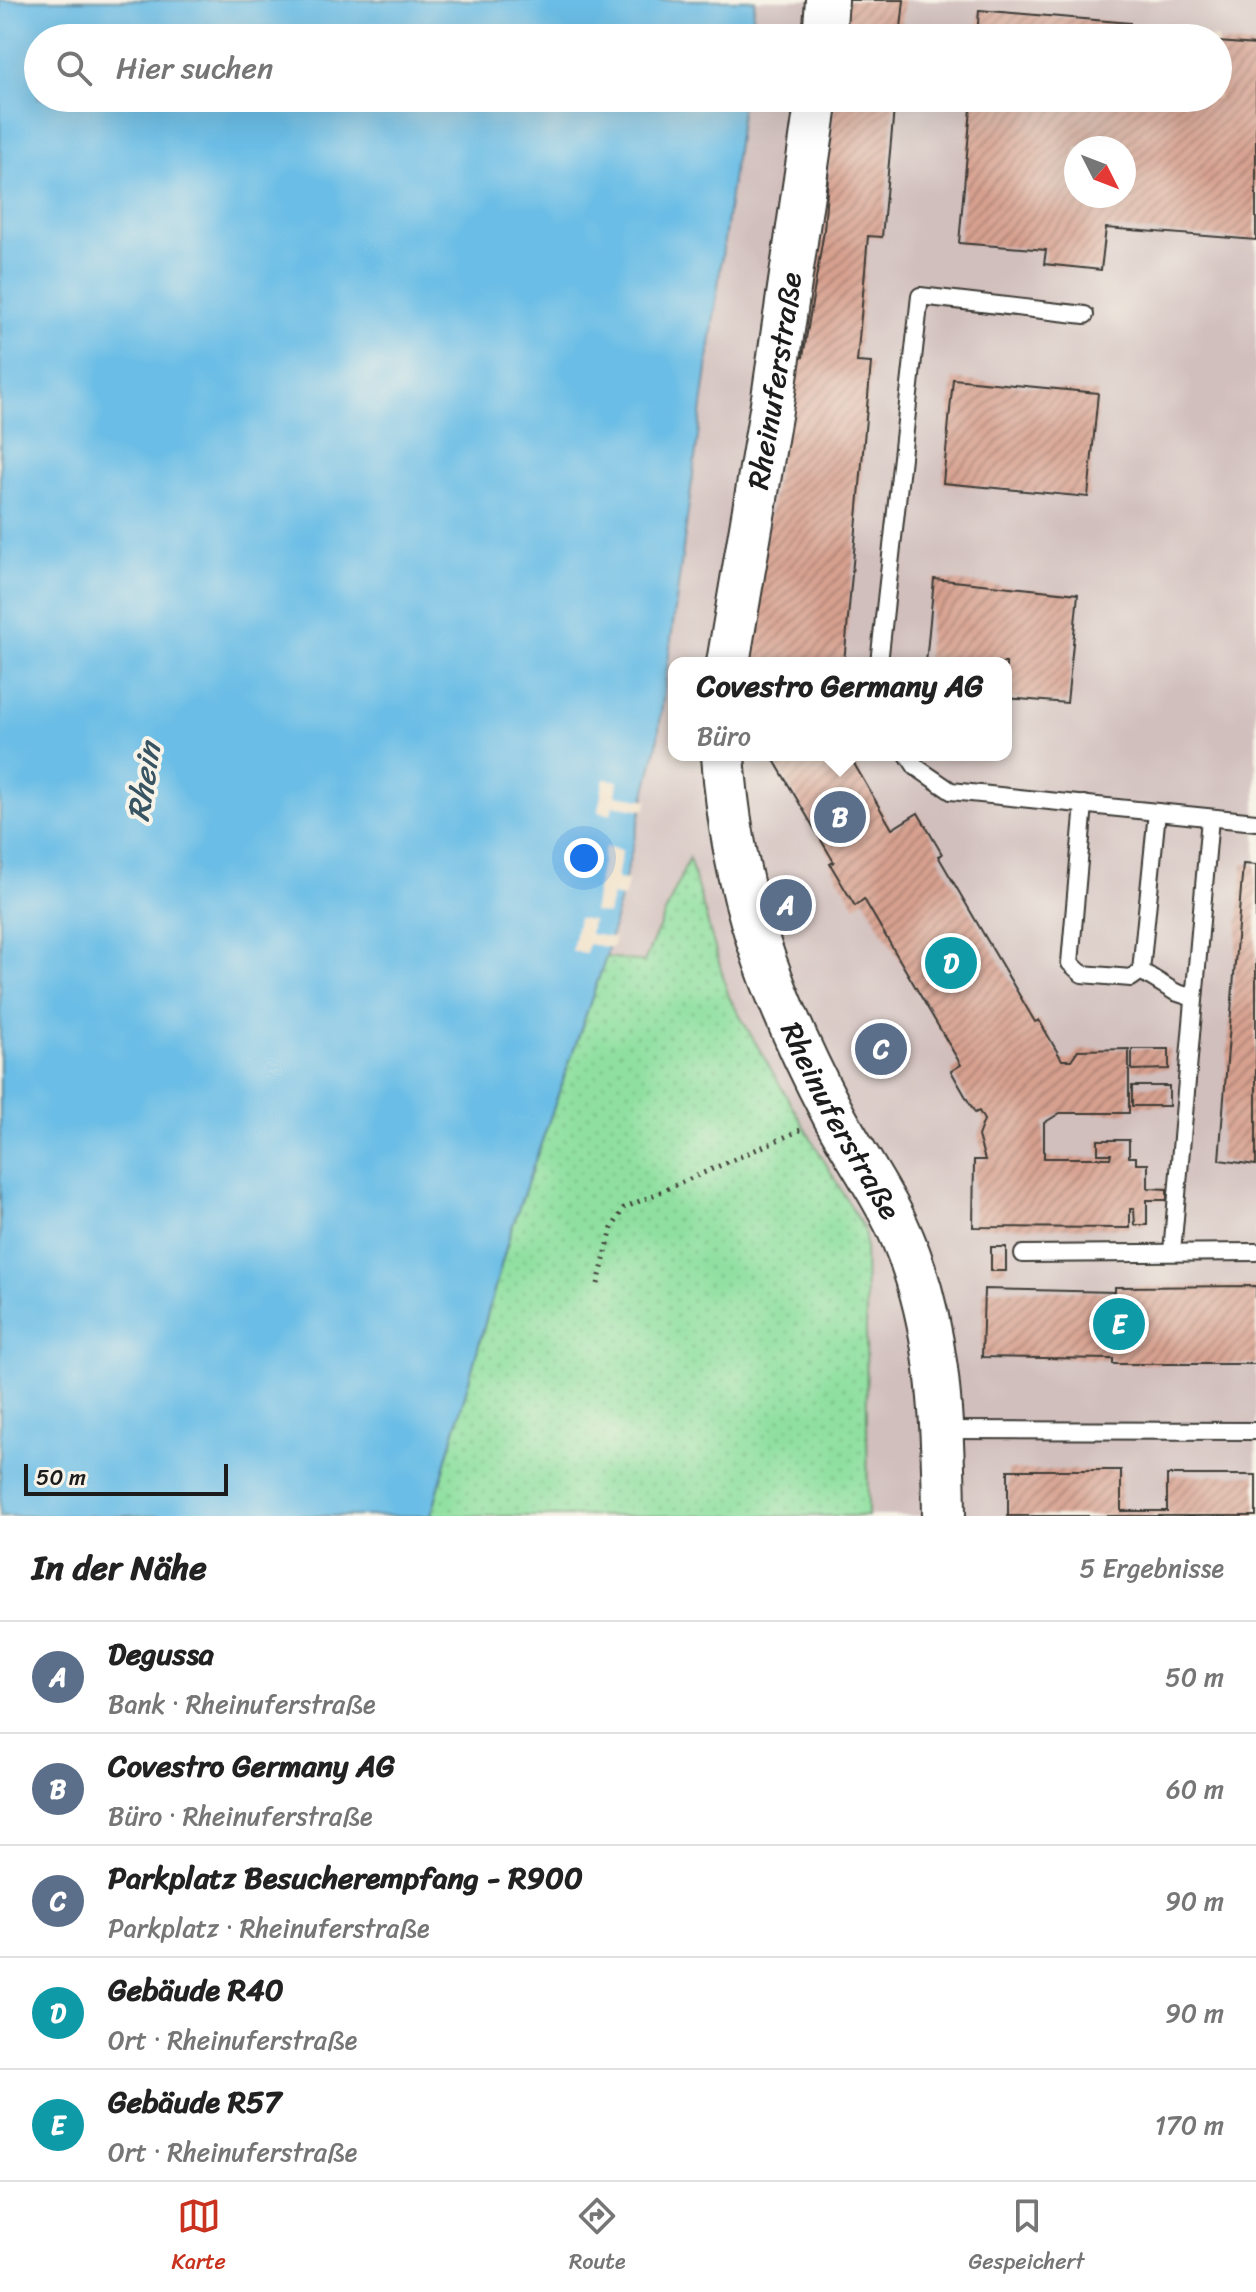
<!DOCTYPE html>
<html lang="de">
<head>
<meta charset="utf-8">
<style>
	body { margin:0; font-family:Sriracha,sans-serif; background:#f6f6f6; color:#222 }
	.compass { position:absolute; left:1064px; top:136px; width:72px; height:72px; border-radius:50%; background:#fff; box-shadow:0 8px 32px #0002; rotate:132deg }
	.scale { position:absolute; left:24px; bottom:20px; width:204px; box-sizing:border-box; padding-left:8px; border:4px solid #1c1c1c; border-top:0; font-size:22px; line-height:28px; white-space:nowrap; color:#1c1c1c; -webkit-text-stroke:6px #f7f3e8; paint-order:stroke }
	.you { position:absolute; left:584px; top:858px; width:28px; height:28px; margin:-20px; border:6px solid #fff; border-radius:50%; background:#1a73e8; box-shadow:0 0 0 12px #1a73e833 }
	.badge { display:grid; place-items:center; width:52px; height:52px; border-radius:50%; background:#c8321e; color:#fff; font-size:26px; font-weight:700 }
	.pin { position:absolute; translate:-50% -50%; border:4px solid #fff; box-shadow:0 2px 8px #0006 }
	.popup { position:absolute; left:668px; top:657px; width:344px; height:104px; box-sizing:border-box; display:grid; place-content:center; border-radius:16px; background:#fff; filter:drop-shadow(0 2px 6px #0005); font-size:26px; white-space:nowrap; color:#767676 }
	.popup b { font-size:30px; color:#222 }
	.popup::after { content:''; position:absolute; left:50%; top:100%; margin-left:-16px; border:16px solid transparent; border-top-color:#fff }
	.list { margin:0; padding:0; list-style:none }
	h2 { display:flex; justify-content:space-between; align-items:center; height:104px; margin:0; padding:0 32px; font-size:34px }
	h2 small { font-size:26px; font-weight:400; color:#767676 }
	.list li { display:grid; grid-template-columns:52px 1fr auto; gap:24px; align-items:center; box-sizing:border-box; height:112px; padding:0 32px; border-top:2px solid #e0e0e0 }
	.list b { display:block; font-size:30px; white-space:nowrap }
	.list p { margin:0; font-size:26px; white-space:nowrap; color:#767676 }
	.list em { font-size:26px; font-style:normal; color:#767676 }
	.icon { flex:none; width:44px; height:44px; fill:none; stroke:currentColor; stroke-width:2; stroke-linecap:round; stroke-linejoin:round }
	.map { position:relative; flex:none; width:1256px; height:1516px; overflow:hidden }
	.search { position:absolute; background:#fff; box-shadow:0 8px 32px #0002; left:24px; right:24px; top:24px; height:88px; display:flex; align-items:center; gap:20px; box-sizing:border-box; padding:0 28px; border-radius:44px; color:#767676; font-size:30px }
	.sheet { height:664px; background:#fff }
	nav { display:flex; justify-content:space-around; align-items:center; box-sizing:border-box; height:112px; border-top:2px solid #e0e0e0; background:#fff; font-size:22px; color:#767676 }
	nav a { display:grid; justify-items:center; gap:4px }
	nav .on { color:#c8321e }
	.map>svg:first-child { display:block }
	.industrial { fill:#d1bfbd; fill-rule:evenodd }
	.grass { fill:url(#grass-dots); stroke:#567e5e; stroke-width:2 }
	.water { fill:#6bbde6; stroke:#446c81; stroke-width:2 }
	.pier { fill:#f3e2c8 }
	.building { fill:url(#building-hatch); fill-rule:evenodd }
	.lines { fill:none; stroke-linecap:round; stroke-linejoin:round }
	.lane-casing { stroke:#3c3a36; stroke-width:20 }
	.secondary-casing { stroke:#3c3a36; stroke-width:46 }
	.path { stroke:#3c3a36; stroke-width:5; stroke-dasharray:2 6; stroke-linecap:butt }
	.lane { stroke:#fff; stroke-width:16 }
	.secondary { stroke:#fff; stroke-width:42 }
	.labels { text-anchor:middle; dominant-baseline:central; stroke-width:8; stroke-linejoin:round; paint-order:stroke }
	.street-label { font-size:30px; fill:#1c1c1c; stroke:#f7f3e8 }
	.water-label { font-size:32px; font-style:italic; fill:#385463; stroke:#f7f3e8 }
</style>
</head>
<body>
<div class="map">
<svg width="1256" height="1516" viewBox="0 0 1256 1516">
	<defs>
		<pattern id="grass-dots" width="8" height="8" patternUnits="userSpaceOnUse" patternTransform="scale(2)"><rect width="8" height="8" fill="#8fe0a0"/><path d="M2 2h.1M6 6h.1" fill="none" stroke="#7bc089" stroke-width="1.8" stroke-linecap="round"/></pattern>
		<pattern id="building-hatch" width="6" height="6" patternUnits="userSpaceOnUse" patternTransform="scale(2)"><rect width="6" height="6" fill="#d7a08f"/><path d="M-1 1l2-2M0 6l6-6M5 7l2-2" fill="none" stroke="#ae8274"/></pattern>
	</defs>
	<rect width="100%" height="100%" fill="#f7f3e8"/>
	<filter id="ink" filterUnits="userSpaceOnUse"><feTurbulence type="fractalNoise" baseFrequency=".0125" numOctaves="2"/><feDisplacementMap in="SourceGraphic" scale="16" xChannelSelector="R" yChannelSelector="G"/><feConvolveMatrix kernelMatrix="1 2 1 2 8 2 1 2 1" color-interpolation-filters="sRGB"/></filter>
	<filter id="wash" filterUnits="userSpaceOnUse"><feTurbulence type="fractalNoise" baseFrequency=".006" numOctaves="4" result="noise"/><feDisplacementMap in="SourceGraphic" scale="32" xChannelSelector="R" yChannelSelector="G"/><feGaussianBlur stdDeviation="1.8" result="paint"/><feColorMatrix in="noise" values="0 0 0 0 0 0 0 0 0 0 0 0 0 0 0 0 0 1.4 0 .05"/><feComposite in="paint" operator="in"/></filter>
	<g filter="url(#wash)">
		<rect width="100%" height="100%" fill="#f3e2c8"/>
		<path class="industrial" d="M 755,0 L 1256,0 L 1256,1516 L 523,1516 L 644,962 L 606,957 L 657,745 L 743,98 L 1218,98 L 1218,38 L 750,38 ZM 1076,148 L 1124,148 L 1124,196 L 1076,196 ZM 674,663 L 1006,663 L 1006,755 L 674,755 Z"/>
		<polygon class="grass" points="689,858 729,997 865,1231 868,1516 431,1516 511,1230 606,957 644,962"/>
		<polygon class="water" points="0,0 755,0 750,38 38,38 38,98 743,98 657,745 606,957 511,1230 431,1516 0,1516"/>
		<g class="pier">
			<polygon points="604,779 618,781 616,795 648,800 645,810 613,805 611,814 598,812"/>
			<polygon points="605,847 622,850 617,879 628,881 624,898 612,896 608,915 593,912"/>
			<polygon points="578,918 592,920 590,934 615,938 612,948 588,944 586,953 572,951"/>
		</g>
		<g id="blocks">
			<g class="building">
				<polygon points="846,0 904,0 900,38 841,38"/>
				<polygon points="979,10 1130,23 1130,35 1143,38 977,38"/>
				<path d="M 1218,42 L 1256,45 L 1256,240 L 1106,228 L 1101,270 L 1044,264 L 1046,250 L 959,243 L 972,98 L 1218,98 ZM 1076,148 L 1124,148 L 1124,196 L 1076,196 Z"/>
				<polygon points="834,98 895,98 882,237 868,236 857,362 871,363 844,663 744,663 797,356 803,357 824,231"/>
				<polygon points="953,379 1098,393 1088,497 943,483"/>
				<polygon points="934,579 1078,594 1067,703 1006,698 1006,663 926,663"/>
				<polygon points="771,755 849,755 892,829 918,813 942,854 938,856 1035,1022 1039,1020 1062,1060 1071,1060 1078,1050 1129,1049 1129,1113 1060,1113 1044,1123 1044,1158 1110,1158 1111,1154 1098,1154 1098,1140 1129,1140 1129,1157 1136,1157 1136,1164 1148,1164 1148,1188 1167,1189 1167,1200 1147,1200 1147,1225 1135,1225 1134,1209 1130,1209 1130,1228 973,1227 974,1160 985,1160 978,1136 984,1120 979,1111 975,1113 951,1071 961,1065 864,899 855,906 830,864 834,862"/>
				<polygon points="1243,864 1256,865 1256,1165 1219,1160"/>
				<polygon points="790,889 799,914 781,920 773,895"/>
				<polygon points="1132,1049 1169,1049 1169,1069 1132,1070"/>
				<rect x="1132" y="1086" width="37" height="20"/>
				<rect x="991" y="1247" width="15" height="24"/>
				<polygon points="1256,1286 1256,1364 1113,1364 1113,1359 982,1357 984,1289 1115,1292 1115,1287"/>
				<polygon points="1008,1470 1121,1470 1121,1511 1167,1511 1167,1475 1256,1475 1256,1516 1008,1516"/>
			</g>
		</g>
	</g>
	<g filter="url(#ink)">
		<use href="#blocks" fill-opacity="0" stroke="#3c3a36" stroke-width="2"/>
		<g class="lines">
			<g class="lane-casing">
				<g id="lane">
					<polyline points="879,663 920,296 1085,315"/>
					<polyline points="908,755 916,767 951,791 1256,822"/>
					<polyline points="1084,804 1070,963 1082,974 1131,978 1141,971 1157,812"/>
					<polyline points="1141,971 1175,992 1193,998"/>
					<polyline points="1172,1252 1210,818"/>
					<polyline points="1023,1254 1256,1252"/>
					<polyline points="943,1430 1256,1431"/>
				</g>
			</g>
			<g class="secondary-casing">
				<g id="secondary">
					<polyline points="824,38 827,0"/>
					<path id="s1" d="M 728,663 L 773,398 L 817,98"/>
					<path id="s2" d="M 723,755 C 732,891 771,996 834,1116 C 854,1153 879,1188 897,1226 C 939,1316 943,1418 944,1516"/>
				</g>
			</g>
			<polyline class="path" points="598,1284 612,1228 624,1208 805,1128"/>
			<use href="#lane" class="lane"/>
			<use href="#secondary" class="secondary"/>
		</g>
	</g>
	<g class="labels">
		<g class="street-label">
			<text stroke="none"><textPath href="#s1" startOffset="286">Rheinuferstraße</textPath></text>
			<text stroke="none"><textPath href="#s2" startOffset="388">Rheinuferstraße</textPath></text>
		</g>
		<g class="water-label">
			<text transform="translate(144 782) rotate(-81)">Rhein</text>
		</g>
	</g>
</svg>
<svg class="compass" viewBox="-18 -18 36 36"><path d="M0-13l5 13h-10z" fill="#e53935"/><path d="M0 13l5-13h-10z" fill="#767676"/></svg>
<div class="scale">50 m</div>
<div class="you"></div>
<div class="pin badge" style="left:786px;top:905px;background:#5c6f8a">A</div>
<div class="pin badge" style="left:840px;top:817px;background:#5c6f8a">B</div>
<div class="popup"><b>Covestro Germany AG</b>Büro</div>
<div class="pin badge" style="left:881px;top:1049px;background:#5c6f8a">C</div>
<div class="pin badge" style="left:951px;top:963px;background:#0f9aa8">D</div>
<div class="pin badge" style="left:1119px;top:1324px;background:#0f9aa8">E</div>
<div class="search"><svg class="icon" aria-label="search" viewBox="0 0 24 24"><circle cx="10" cy="10" r="6"/><path d="M15 15l6 6"/></svg>Hier suchen</div>
</div>
<section class="sheet">
<h2>In der Nähe<small>5 Ergebnisse</small></h2>
<ul class="list">
<li><span class="badge" style="background:#5c6f8a">A</span><div><b>Degussa</b><p>Bank · Rheinuferstraße</p></div><em>50 m</em></li>
<li><span class="badge" style="background:#5c6f8a">B</span><div><b>Covestro Germany AG</b><p>Büro · Rheinuferstraße</p></div><em>60 m</em></li>
<li><span class="badge" style="background:#5c6f8a">C</span><div><b>Parkplatz Besucherempfang - R900</b><p>Parkplatz · Rheinuferstraße</p></div><em>90 m</em></li>
<li><span class="badge" style="background:#0f9aa8">D</span><div><b>Gebäude R40</b><p>Ort · Rheinuferstraße</p></div><em>90 m</em></li>
<li><span class="badge" style="background:#0f9aa8">E</span><div><b>Gebäude R57</b><p>Ort · Rheinuferstraße</p></div><em>170 m</em></li>
</ul>
</section>
<nav>
<a class="on"><svg class="icon" aria-label="map" viewBox="0 0 24 24"><path d="M3 6l6-2 6 2 6-2v14l-6 2-6-2-6 2zM9 4v14M15 6v14"/></svg>Karte</a>
<a><svg class="icon" aria-label="directions" viewBox="0 0 24 24"><path d="M12 3l9 9-9 9-9-9zM9 14v-3h6M13 9l2 2-2 2"/></svg>Route</a>
<a><svg class="icon" aria-label="saved" viewBox="0 0 24 24"><path d="M7 4h10v16l-5-4-5 4z"/></svg>Gespeichert</a>
</nav>
</body>
</html>
